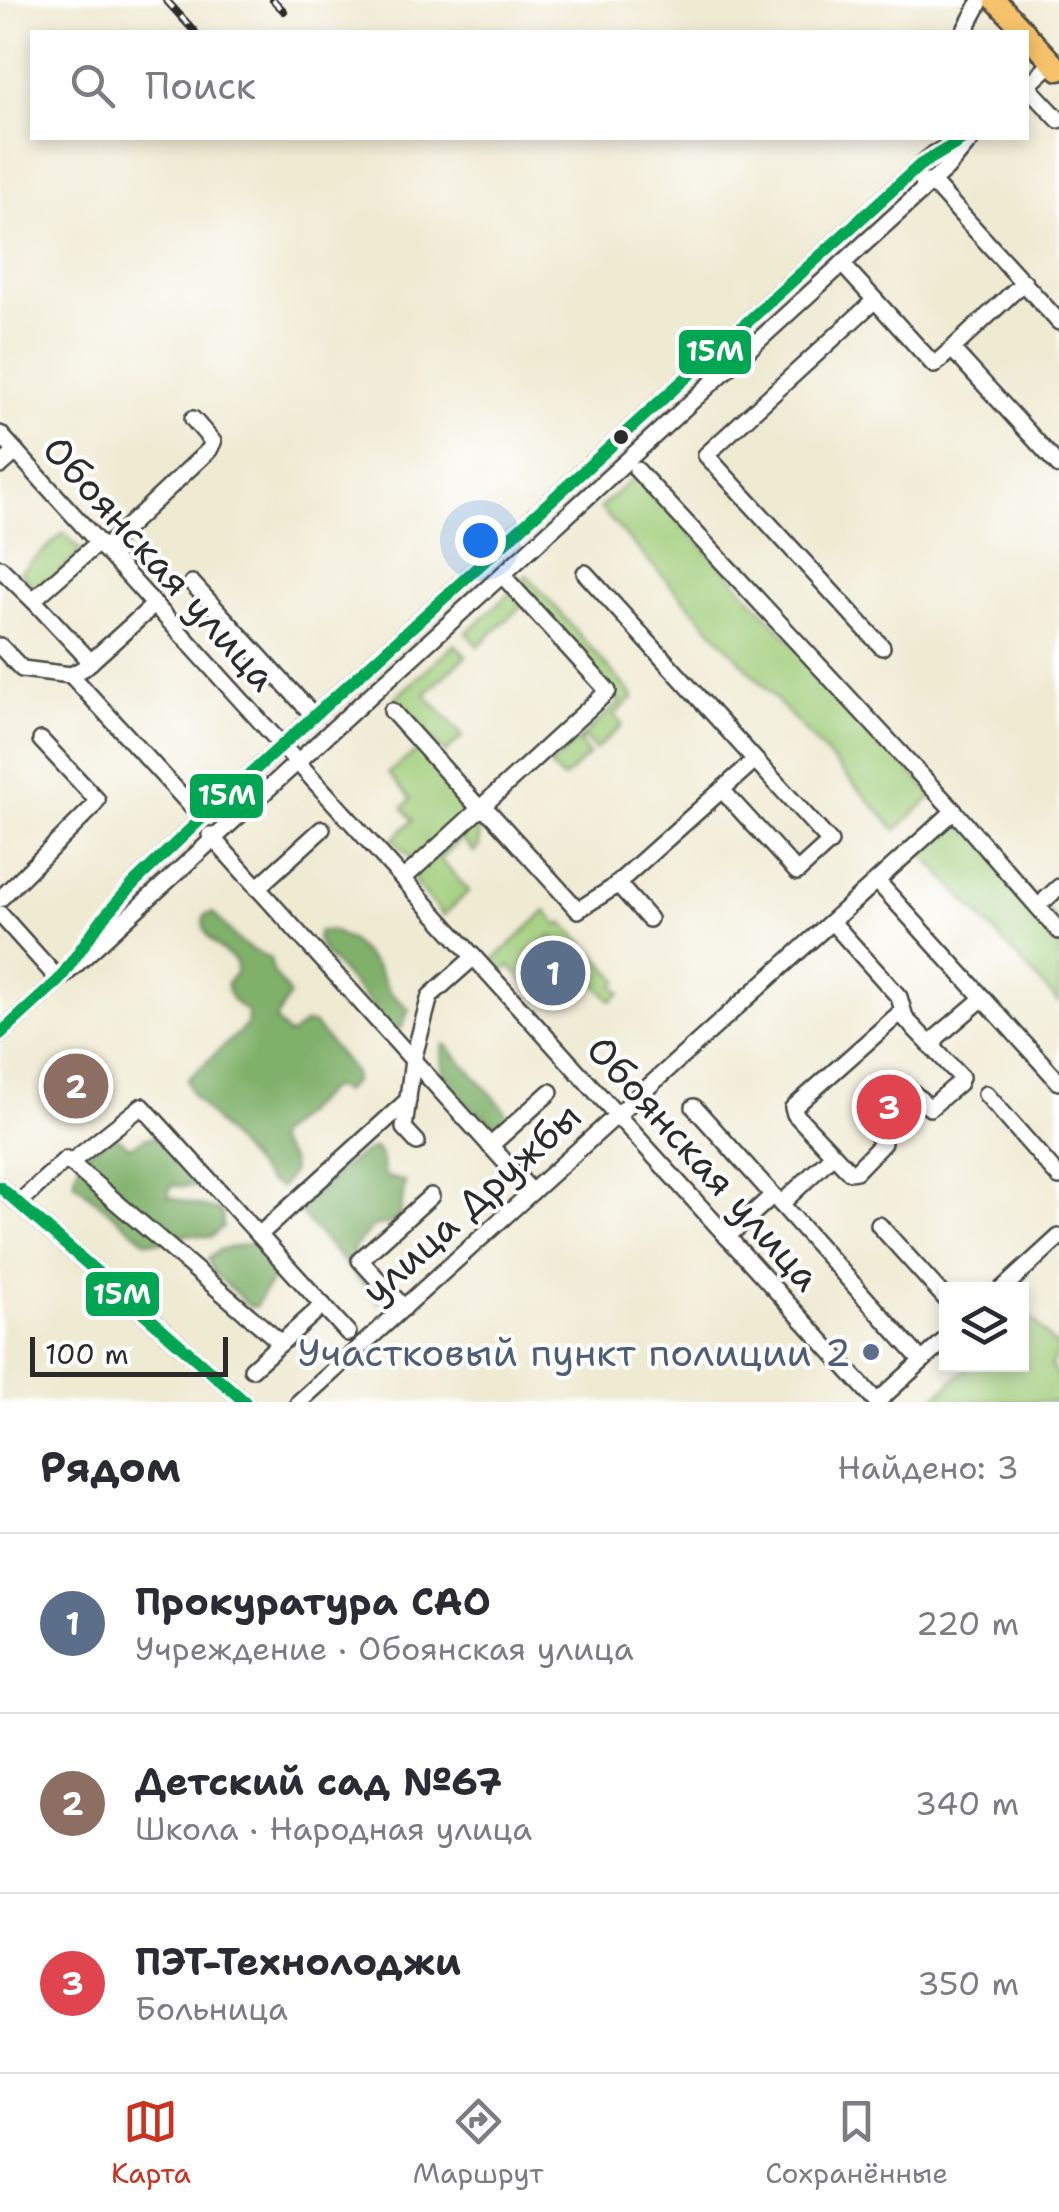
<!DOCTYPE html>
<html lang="ru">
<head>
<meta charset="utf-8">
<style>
	body { margin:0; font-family:"Shantell Sans",sans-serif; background:#f7f7f7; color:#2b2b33 }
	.controls { position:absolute; right:30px; bottom:30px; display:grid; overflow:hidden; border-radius:0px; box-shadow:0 5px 15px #0003 }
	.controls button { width:90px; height:90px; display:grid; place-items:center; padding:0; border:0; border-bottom:2px solid #e1e1e2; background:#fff; color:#2b2b33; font:50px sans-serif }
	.scale { position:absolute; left:30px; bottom:25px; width:198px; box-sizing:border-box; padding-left:10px; border:5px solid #2b2b2b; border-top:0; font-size:28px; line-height:35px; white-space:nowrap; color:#2b2b2b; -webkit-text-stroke:8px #fff; paint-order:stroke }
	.you { position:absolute; left:480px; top:540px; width:35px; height:35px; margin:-25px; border:8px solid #fff; border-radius:50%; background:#1a73e8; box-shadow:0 0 0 15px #1a73e833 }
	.badge { display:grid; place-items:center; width:65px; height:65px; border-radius:50%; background:#c8321e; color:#fff; font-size:32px; font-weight:700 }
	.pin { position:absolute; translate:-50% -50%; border:5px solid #fff; box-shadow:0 2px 10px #0006 }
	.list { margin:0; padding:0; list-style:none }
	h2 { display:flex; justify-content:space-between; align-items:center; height:130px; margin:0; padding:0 40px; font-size:42px }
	h2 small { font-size:32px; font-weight:400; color:#7c7c81 }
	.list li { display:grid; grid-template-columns:65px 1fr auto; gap:30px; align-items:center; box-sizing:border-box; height:180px; padding:0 40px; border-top:2px solid #e1e1e2 }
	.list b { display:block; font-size:38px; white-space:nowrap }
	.list p { margin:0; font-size:32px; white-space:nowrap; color:#7c7c81 }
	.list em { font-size:32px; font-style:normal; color:#7c7c81 }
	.icon { flex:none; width:55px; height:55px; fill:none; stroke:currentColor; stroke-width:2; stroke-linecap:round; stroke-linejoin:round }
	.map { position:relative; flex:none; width:1059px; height:1402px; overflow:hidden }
	.search { position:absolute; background:#fff; box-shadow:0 5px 15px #0003; left:30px; right:30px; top:30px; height:110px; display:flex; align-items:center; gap:25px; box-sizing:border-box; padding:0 35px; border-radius:0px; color:#7c7c81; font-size:38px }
	.sheet { height:670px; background:#fff }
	nav { display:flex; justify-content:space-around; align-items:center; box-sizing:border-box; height:140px; border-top:2px solid #e1e1e2; background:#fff; font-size:28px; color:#7c7c81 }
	nav a { display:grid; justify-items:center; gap:5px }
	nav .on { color:#c8321e }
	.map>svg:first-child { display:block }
	.green { fill:#a1ce7b; stroke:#667c53; stroke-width:2.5 }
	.forest { fill:#80b16b; stroke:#566e4b; stroke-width:2.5 }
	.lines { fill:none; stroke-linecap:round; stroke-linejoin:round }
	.minor-casing { stroke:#484844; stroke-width:20 }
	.major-casing { stroke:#484844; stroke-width:25 }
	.minor { stroke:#fff; stroke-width:15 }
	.major { stroke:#f5c16b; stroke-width:20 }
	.rail-casing { stroke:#2b2b2b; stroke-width:8 }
	.rail { stroke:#fff; stroke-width:4; stroke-dasharray:11; stroke-linecap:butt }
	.bus-1-casing { stroke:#fff; stroke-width:20 }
	.bus-1 { stroke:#00a651; stroke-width:12 }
	.bus-dot { fill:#2b2b2b; stroke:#fff; stroke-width:4 }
	.service-dot { fill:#5c6f8a; stroke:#fff; stroke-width:4 }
	.labels { text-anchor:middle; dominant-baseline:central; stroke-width:8; stroke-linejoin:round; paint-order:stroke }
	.street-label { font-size:38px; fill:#2b2b2b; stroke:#fff }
	.service-label { font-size:38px; fill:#4e5e75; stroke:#fff; text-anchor:end }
	.line-badge { stroke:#fff; stroke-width:4 }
	.badge-label { font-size:28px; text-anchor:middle; font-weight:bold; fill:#fff }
</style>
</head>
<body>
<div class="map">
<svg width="1059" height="1402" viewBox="0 0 1059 1402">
	<rect width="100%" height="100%" fill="#fff"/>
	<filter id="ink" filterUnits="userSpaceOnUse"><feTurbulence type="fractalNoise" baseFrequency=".01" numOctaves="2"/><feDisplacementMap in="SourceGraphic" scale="20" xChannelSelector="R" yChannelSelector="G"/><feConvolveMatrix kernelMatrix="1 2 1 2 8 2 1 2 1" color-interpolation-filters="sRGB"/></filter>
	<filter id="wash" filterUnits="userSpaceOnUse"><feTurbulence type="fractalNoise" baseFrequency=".0048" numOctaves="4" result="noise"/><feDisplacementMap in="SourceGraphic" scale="40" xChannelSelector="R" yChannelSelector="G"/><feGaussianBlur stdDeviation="2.25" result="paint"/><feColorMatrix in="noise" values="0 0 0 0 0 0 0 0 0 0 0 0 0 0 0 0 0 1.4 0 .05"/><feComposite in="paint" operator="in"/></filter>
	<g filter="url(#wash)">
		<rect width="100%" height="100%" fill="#efead2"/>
		<g class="green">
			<polygon points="637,474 933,796 896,830 600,508"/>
			<polygon points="64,533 82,552 37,592 20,572"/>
			<polygon points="527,575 634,697 614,715 623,725 595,750 584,738 579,742 589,755 563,779 550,766 620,702 515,585"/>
			<polygon points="512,591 524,604 478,646 466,633"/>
			<polygon points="455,644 466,656 425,694 463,736 445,753 395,698"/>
			<polygon points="417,751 421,752 469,802 463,816 414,862 393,839 413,820 403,808 411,799 388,773"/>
			<polygon points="958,812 1059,923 1059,1003 918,849"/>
			<polygon points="474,822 479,825 479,847 474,852 462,839 440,859 469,891 443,916 415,883 416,874"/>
			<polygon points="546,911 558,925 563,922 619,980 614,985 621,993 611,1001 552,936 528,957 555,987 541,1000 510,966 499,975 489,964"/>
			<polygon points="1027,1314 1059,1349 1051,1366 1059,1380 1059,1402 929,1402 971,1365 1022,1364 1022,1319"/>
		</g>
		<g class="forest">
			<path d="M 213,913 L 242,944 L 270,959 L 274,973 L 290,995 L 275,1020 L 287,1034 L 291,1035 L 305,1023 L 314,1024 L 354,1072 L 354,1081 L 343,1092 L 334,1087 L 329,1089 L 277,1136 L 276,1142 L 291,1161 L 292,1171 L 281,1188 L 268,1182 L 191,1093 L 187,1080 L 247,1025 L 248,1012 C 235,1003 228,999 227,983 L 236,973 L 237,963 C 223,950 197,935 205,915 Z"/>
			<polygon points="319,931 333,931 351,941 376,966 389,991 409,1009 401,1029 393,1029 322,950 317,938"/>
			<path d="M 443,1045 L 446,1045 L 504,1108 L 507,1119 L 505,1126 L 495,1126 C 466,1101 434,1089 443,1045 Z"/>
			<path d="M 159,1136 L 201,1178 L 196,1186 L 171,1186 L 168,1196 C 186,1204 204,1206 222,1212 L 223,1227 L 211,1237 L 188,1234 L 160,1242 L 145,1241 L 75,1183 C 73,1161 96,1141 116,1137 L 130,1147 L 145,1138 Z"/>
			<path d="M 375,1148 L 381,1156 L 384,1176 L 405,1182 L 400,1217 L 390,1224 L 374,1226 L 353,1249 L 357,1264 L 382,1294 L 379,1302 L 300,1213 C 312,1194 354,1153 375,1148 Z"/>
			<polygon points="251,1243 258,1244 273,1259 273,1278 255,1307 248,1305 213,1272 208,1259 219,1250"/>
		</g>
	</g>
	<g filter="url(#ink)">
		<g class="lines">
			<g class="minor-casing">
				<g id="minor">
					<polyline points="964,32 981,0"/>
					<polyline points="1027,86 1059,120"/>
					<polyline points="1026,87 1052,63"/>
					<polyline points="923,182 932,182 1059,322"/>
					<polyline points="842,264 875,300"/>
					<polyline points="952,349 1024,282"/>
					<polyline points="0,434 877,1402"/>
					<polyline points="0,466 16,452"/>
					<polyline points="637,470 954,811 1059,931"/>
					<polyline points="104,549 209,450 213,442 193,419"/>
					<polyline points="0,568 33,600 98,543"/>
					<polyline points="585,573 830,842 797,872 722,790"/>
					<polyline points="192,583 314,716"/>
					<polyline points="33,600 91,662"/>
					<polyline points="0,646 22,669 71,675 84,668 154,605"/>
					<polyline points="882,647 706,455 875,300 934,365 952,349 1059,466"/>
					<polyline points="71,675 202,818"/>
					<polyline points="392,711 480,809 490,813 578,910 611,889 755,760"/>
					<polyline points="210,835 532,1192"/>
					<polyline points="403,879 608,691 503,576"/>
					<polyline points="877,881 1059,1082"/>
					<polyline points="617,883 649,919"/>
					<polyline points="257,888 322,829"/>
					<polyline points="0,899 91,809 97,800 41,740"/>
					<polyline points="1046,899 1059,887"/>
					<polyline points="0,914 59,980"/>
					<polyline points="832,922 899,997 904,1014"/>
					<polyline points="76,956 135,882 202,818 920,165 934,154 965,138"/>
					<polyline points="0,1034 947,168 972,138"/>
					<polyline points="934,1046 937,1037 983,998"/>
					<polyline points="986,1094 1059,1177"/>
					<polyline points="694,1107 922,1361"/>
					<polyline points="866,1120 883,1143 856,1171 850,1172 795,1114 793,1108 900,1013 961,1077 959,1083 930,1108 903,1084"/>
					<polyline points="417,1142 404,1128 413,1060 430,996 474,957"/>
					<polyline points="490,1146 550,1092"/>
					<polyline points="70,1163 142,1106 348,1333"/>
					<polyline points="0,1187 245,1402"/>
					<polyline points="19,1203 66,1159 281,1343"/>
					<polyline points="781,1204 833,1155"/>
					<polyline points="879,1225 946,1299"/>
					<polyline points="259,1235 408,1100"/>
					<polyline points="727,1237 773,1195"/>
					<polyline points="1001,1290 1059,1237"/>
					<polyline points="404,1308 360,1260 431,1196"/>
					<polyline points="252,1369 323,1305"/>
					<polyline points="299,1402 954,811"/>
					<polyline points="877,1402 946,1339"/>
				</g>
			</g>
			<g class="major-casing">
				<g id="major">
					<polyline points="995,0 1025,32"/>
					<polyline points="1026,34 1059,70"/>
				</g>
			</g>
			<use href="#minor" class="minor"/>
			<use href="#major" class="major"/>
			<g class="rail-casing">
				<g id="rail">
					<polyline points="166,0 195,32"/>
					<polyline points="273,0 284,11"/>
				</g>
			</g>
			<use href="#rail" class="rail"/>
			<g class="bus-1-casing">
				<g id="bus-1">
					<polyline points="0,1034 59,980 100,922 135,882 202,818 920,165 965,138"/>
					<polyline points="0,1187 245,1402"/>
				</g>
			</g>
			<use href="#bus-1" class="bus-1"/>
		</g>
	</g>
	<circle class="bus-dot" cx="621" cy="437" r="9"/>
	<circle class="service-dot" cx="871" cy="1352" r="10"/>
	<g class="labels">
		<g class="street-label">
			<text transform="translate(160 563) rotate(48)">Обоянская улица</text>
			<text transform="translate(704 1163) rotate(48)">Обоянская улица</text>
			<text transform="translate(471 1203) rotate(-42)">улица Дружбы</text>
		</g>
		<g class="service-label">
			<text x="851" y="1352">Участковый пункт полиции 2</text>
		</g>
	</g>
	<g class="line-badge">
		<rect x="677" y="328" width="76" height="48" rx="10" fill="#00a651"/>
		<rect x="188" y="772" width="77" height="48" rx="10" fill="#00a651"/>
		<rect x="84" y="1270" width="77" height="48" rx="10" fill="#00a651"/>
	</g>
	<g class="badge-label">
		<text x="715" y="361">15М</text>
		<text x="227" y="805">15М</text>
		<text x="122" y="1304">15М</text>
	</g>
</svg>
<div class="controls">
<button><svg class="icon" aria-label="layers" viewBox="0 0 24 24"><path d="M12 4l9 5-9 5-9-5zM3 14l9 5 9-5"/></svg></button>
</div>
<div class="scale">100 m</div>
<div class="you"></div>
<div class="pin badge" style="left:553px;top:973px;background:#5c6f8a">1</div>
<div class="pin badge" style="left:76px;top:1086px;background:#8d6e63">2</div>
<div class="pin badge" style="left:889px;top:1107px;background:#e0444e">3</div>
<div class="search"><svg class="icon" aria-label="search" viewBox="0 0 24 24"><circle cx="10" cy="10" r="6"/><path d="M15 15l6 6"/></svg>Поиск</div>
</div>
<section class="sheet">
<h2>Рядом<small>Найдено: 3</small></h2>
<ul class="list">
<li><span class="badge" style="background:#5c6f8a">1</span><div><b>Прокуратура САО</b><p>Учреждение · Обоянская улица</p></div><em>220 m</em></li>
<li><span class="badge" style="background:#8d6e63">2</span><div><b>Детский сад №67</b><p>Школа · Народная улица</p></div><em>340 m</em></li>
<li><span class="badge" style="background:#e0444e">3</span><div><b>ПЭТ-Технолоджи</b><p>Больница</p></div><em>350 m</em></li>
</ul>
</section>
<nav>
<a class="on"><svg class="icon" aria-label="map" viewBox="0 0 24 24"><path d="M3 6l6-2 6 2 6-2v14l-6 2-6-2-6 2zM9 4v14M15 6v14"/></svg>Карта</a>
<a><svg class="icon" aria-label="directions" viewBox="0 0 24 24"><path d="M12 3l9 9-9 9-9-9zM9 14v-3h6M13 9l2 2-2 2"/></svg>Маршрут</a>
<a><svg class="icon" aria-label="saved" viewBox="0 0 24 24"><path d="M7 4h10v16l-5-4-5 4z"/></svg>Сохранённые</a>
</nav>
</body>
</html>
